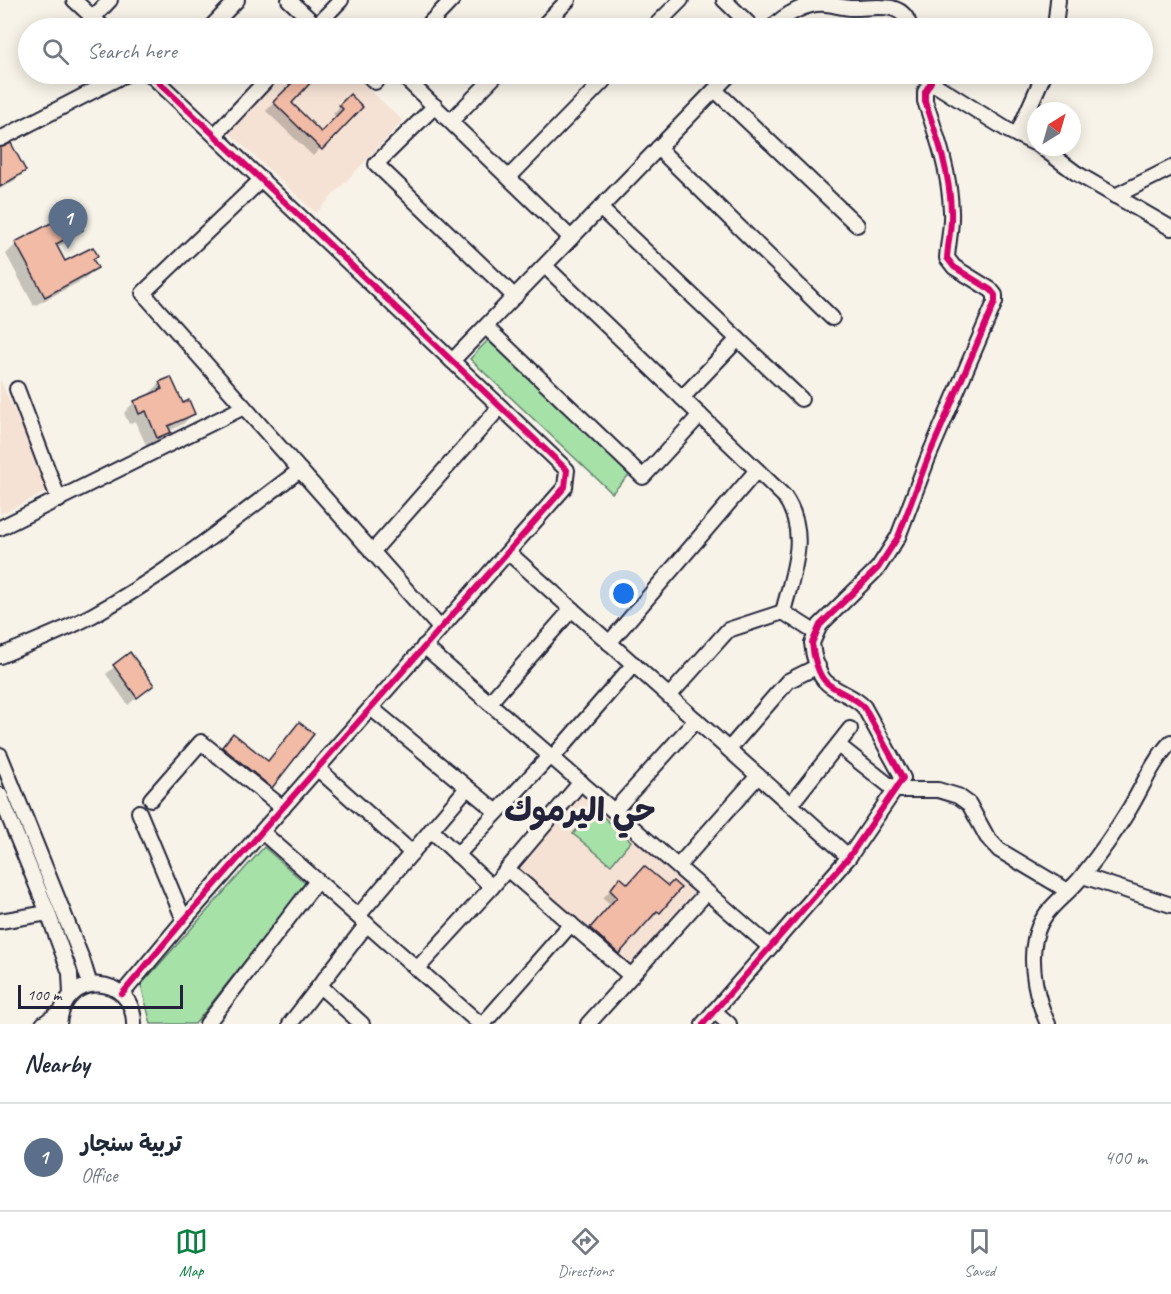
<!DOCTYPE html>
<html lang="en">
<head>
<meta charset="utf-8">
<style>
	body { margin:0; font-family:Caveat,"Playpen Sans Arabic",sans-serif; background:#f6f6f7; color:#1f2937 }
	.compass { position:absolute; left:1027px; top:102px; width:54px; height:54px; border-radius:50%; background:#fff; box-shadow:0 3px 15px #0003; rotate:37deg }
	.scale { position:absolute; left:18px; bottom:15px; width:165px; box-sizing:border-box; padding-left:6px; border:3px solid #22223b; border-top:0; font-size:16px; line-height:21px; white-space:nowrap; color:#22223b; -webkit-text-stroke:4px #f7f3e8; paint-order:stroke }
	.you { position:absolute; left:624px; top:594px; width:21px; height:21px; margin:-15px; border:4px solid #fff; border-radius:50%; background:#1a73e8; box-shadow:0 0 0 9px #1a73e833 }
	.badge { display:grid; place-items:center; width:39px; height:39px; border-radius:50%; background:#0b8043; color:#fff; font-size:20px; font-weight:700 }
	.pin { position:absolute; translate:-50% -50px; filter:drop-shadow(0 2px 3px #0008) }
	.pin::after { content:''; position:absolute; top:32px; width:21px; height:18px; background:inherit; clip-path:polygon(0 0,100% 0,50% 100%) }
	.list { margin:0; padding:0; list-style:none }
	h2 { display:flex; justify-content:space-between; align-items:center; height:78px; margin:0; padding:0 24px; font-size:26px }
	h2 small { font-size:20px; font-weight:400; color:#747a83 }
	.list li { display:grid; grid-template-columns:39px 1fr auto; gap:18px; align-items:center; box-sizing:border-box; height:108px; padding:0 24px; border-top:2px solid #e0e1e3 }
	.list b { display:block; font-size:22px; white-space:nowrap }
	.list p { margin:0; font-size:20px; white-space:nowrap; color:#747a83 }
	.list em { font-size:20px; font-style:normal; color:#747a83 }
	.icon { flex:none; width:33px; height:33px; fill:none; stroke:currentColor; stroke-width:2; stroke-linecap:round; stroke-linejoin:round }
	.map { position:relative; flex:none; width:1171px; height:1024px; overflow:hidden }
	.search { position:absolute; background:#fff; box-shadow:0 3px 15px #0003; left:18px; right:18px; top:18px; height:66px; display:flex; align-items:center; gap:15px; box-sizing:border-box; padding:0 21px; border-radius:33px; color:#747a83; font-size:22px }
	.sheet { height:186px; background:#fff }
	nav { display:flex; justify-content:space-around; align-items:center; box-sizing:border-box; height:84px; border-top:2px solid #e0e1e3; background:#fff; font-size:16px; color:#747a83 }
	nav a { display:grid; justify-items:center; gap:3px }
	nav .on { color:#0b8043 }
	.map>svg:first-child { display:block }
	.built { fill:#f5e2d4 }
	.green { fill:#a6e2a8; stroke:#648272; stroke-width:1.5 }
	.shadow { fill:#0003 }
	.building { fill:#f1bba6; stroke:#22223b; stroke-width:1.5 }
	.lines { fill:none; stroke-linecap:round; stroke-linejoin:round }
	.minor-casing { stroke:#22223b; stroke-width:18 }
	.minor { stroke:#f7f3e8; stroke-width:14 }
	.cycleway-casing { stroke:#f7f3e8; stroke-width:10 }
	.cycleway { stroke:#d6006c; stroke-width:6 }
	.labels { text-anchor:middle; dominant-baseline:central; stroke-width:6; stroke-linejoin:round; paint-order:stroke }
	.neighbourhood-label { font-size:32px; font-weight:bold; fill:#22223b; stroke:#f7f3e8 }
</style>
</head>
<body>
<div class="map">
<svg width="1171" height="1024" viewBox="0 0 1171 1024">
	<rect width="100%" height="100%" fill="#f7f3e8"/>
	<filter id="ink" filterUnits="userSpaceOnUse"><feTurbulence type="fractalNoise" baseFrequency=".0167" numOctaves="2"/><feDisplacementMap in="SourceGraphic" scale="12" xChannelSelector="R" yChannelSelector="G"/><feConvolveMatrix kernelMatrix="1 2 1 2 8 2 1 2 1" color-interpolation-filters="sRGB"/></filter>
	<g filter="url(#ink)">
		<g class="built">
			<polygon points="279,74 353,74 403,121 316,213 225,129"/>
			<polygon points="0,380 51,490 0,514"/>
			<polygon points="581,793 696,889 629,967 515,869"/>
		</g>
		<g class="green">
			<polygon points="488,340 630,474 612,493 470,359"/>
			<polygon points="594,809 631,841 611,865 573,834"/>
			<polygon points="264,847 306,884 195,1024 151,1024 141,985"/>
		</g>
		<g class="shadow">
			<polygon points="302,74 310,81 289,103 321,134 337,118 333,114 350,96 361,107 313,156 266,111"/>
			<polygon points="0,149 25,171 17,179 0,189"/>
			<polygon points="72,225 81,229 70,240 56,248 65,264 92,260 96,268 85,279 34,306 6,254 16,244"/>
			<polygon points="171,379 182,405 193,414 183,424 169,431 159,442 147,447 135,421 129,424 124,413 134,402 150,396 149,394 160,383"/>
			<polygon points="130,654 152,685 128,705 106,674"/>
			<polygon points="299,724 271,787 261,797 212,758 233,735 267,762"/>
			<polygon points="628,886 679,888 651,920 649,918 611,961 583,937 611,905 603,898 613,887"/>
		</g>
		<g class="building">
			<polygon points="301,74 304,74 312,81 292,103 321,132 343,109 339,105 350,94 363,107 322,150 273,102"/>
			<polygon points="11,143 26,171 0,187 0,148"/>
			<polygon points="68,214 73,223 78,220 83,230 56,244 65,261 93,247 98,256 93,259 98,268 45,297 15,242"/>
			<polygon points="171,377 183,403 189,400 195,414 168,426 171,432 157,438 146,411 139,414 134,401 162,389 159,382"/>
			<polygon points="130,652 154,685 137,698 113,665"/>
			<polygon points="299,722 314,734 272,788 222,747 233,733 268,761"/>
			<polygon points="644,866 668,886 673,881 681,888 660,913 657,911 619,954 590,928 617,897 610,890 620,877 628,884"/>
		</g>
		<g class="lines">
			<g class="minor-casing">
				<g id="minor">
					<polyline points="74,0 104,28"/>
					<polyline points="289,0 319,28"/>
					<polyline points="724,0 753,28"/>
					<polyline points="93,18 110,0"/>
					<polyline points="210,28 237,0"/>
					<polyline points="314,28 341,0"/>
					<polyline points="425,28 452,0"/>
					<polyline points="541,28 568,0"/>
					<polyline points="653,28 681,0"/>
					<path d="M 772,28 C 784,15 807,2 826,4 C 835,5 844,8 853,8 C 877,8 904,0 910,28"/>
					<polyline points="1055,28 1058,0"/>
					<polyline points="367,74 375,82 383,74"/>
					<polyline points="401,74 571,238"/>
					<polyline points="922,74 931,82 1009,131 1036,144"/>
					<polyline points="715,90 857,225"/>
					<polyline points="435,106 376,164 515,297"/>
					<polyline points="451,121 497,74"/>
					<polyline points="215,135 272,74"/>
					<polyline points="1017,135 1044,74"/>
					<polyline points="0,139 126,74"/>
					<polyline points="1041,147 1076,173 1171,228"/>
					<polyline points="658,148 832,318"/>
					<polyline points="509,177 610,74"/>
					<polyline points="262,179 143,293 440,628"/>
					<polyline points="1115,196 1171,168"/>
					<polyline points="600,208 801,399"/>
					<path d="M 545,266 L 784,496 C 810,533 793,572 783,612"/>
					<polyline points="486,327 643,477 700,415"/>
					<polyline points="452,361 730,74"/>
					<polyline points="17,389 59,500"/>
					<polyline points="682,398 738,339"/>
					<polyline points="0,528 244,407"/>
					<polyline points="372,552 500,407"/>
					<polyline points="509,553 849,857"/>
					<polyline points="609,643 757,470"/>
					<polyline points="424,646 770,947"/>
					<path d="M 0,656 C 31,643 63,631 93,615 C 167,574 232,521 300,470"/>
					<polyline points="669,696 728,630 783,612 816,633"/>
					<polyline points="490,702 572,609"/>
					<polyline points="371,708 497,812"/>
					<polyline points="838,745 895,790 938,790 958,796 969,804 987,837 999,850 1068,891"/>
					<polyline points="729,749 788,681 818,666"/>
					<polyline points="0,755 82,959 90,985"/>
					<polyline points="317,768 412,853"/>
					<polyline points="0,795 48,913 70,973 71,994"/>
					<polyline points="151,799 201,742 283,808"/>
					<polyline points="791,804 850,729"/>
					<polyline points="614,811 696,720"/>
					<polyline points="139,812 184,920"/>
					<polyline points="431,830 492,887"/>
					<polyline points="262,832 480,1024"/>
					<polyline points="457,855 545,761 553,757 634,664"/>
					<polyline points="678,866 758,776"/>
					<polyline points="507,869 631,976"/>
					<polyline points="1083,876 1171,905"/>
					<polyline points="358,916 467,788"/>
					<polyline points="0,921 48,913"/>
					<polyline points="417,969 492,887 581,782"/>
					<polyline points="320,986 362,1024"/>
					<polyline points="122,994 184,920 565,487 567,470 150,74"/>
					<polyline points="714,1011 729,1024"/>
					<polyline points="43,1024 60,1012"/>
					<path d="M 59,1024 C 64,969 134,974 134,1024"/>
					<polyline points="207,1024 317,881"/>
					<polyline points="290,1024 367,924"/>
					<polyline points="483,1024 571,924"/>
					<polyline points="588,1024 707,892"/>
					<path d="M 703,1024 L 849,857 L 903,778 L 864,707 C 854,696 839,693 827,683 C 818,676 813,655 812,643 L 820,625 L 878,568 L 898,537 L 928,458 L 995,302 L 995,295 L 991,290 L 954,267 L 947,258 C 948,242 952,227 951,211 C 950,173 937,136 925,101 L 925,92 L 931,82"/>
					<path d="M 1048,1024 C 1037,1000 1029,966 1035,939 C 1042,907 1065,899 1083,875 C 1100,854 1116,831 1130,808 C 1143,786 1153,761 1171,742"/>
				</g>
			</g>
			<use href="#minor" class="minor"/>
			<g class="cycleway-casing">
				<g id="cycleway">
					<polyline points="122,994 184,920 565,487 567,470 150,74"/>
					<path d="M 703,1024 L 849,857 L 903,778 L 864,707 C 854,696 839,693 827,683 C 818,676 813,655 812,643 L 820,625 L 878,568 L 898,537 L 928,458 L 995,302 L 995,295 L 991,290 L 954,267 L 947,258 C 948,242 952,227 951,211 C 950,173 937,136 925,101 L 925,92 L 931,82"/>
				</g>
			</g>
			<use href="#cycleway" class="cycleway"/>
		</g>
	</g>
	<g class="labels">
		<g class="neighbourhood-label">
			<text x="580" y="810">حي اليرموك</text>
		</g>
	</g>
</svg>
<svg class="compass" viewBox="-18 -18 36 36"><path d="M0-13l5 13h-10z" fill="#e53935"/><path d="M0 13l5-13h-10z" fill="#747a83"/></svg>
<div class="scale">100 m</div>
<div class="you"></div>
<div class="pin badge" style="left:68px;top:249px;background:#5c6f8a">1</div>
<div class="search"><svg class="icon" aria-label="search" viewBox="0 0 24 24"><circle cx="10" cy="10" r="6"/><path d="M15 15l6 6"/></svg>Search here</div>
</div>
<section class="sheet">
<h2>Nearby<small></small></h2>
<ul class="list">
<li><span class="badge" style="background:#5c6f8a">1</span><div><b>تربية سنجار</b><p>Office</p></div><em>400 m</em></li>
</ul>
</section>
<nav>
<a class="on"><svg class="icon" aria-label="map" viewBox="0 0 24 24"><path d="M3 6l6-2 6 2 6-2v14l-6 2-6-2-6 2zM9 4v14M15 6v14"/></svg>Map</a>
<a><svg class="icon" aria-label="directions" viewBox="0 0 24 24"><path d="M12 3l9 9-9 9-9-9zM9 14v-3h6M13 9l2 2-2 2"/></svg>Directions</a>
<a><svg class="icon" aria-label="saved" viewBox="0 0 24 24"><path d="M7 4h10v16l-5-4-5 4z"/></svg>Saved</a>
</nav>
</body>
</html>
